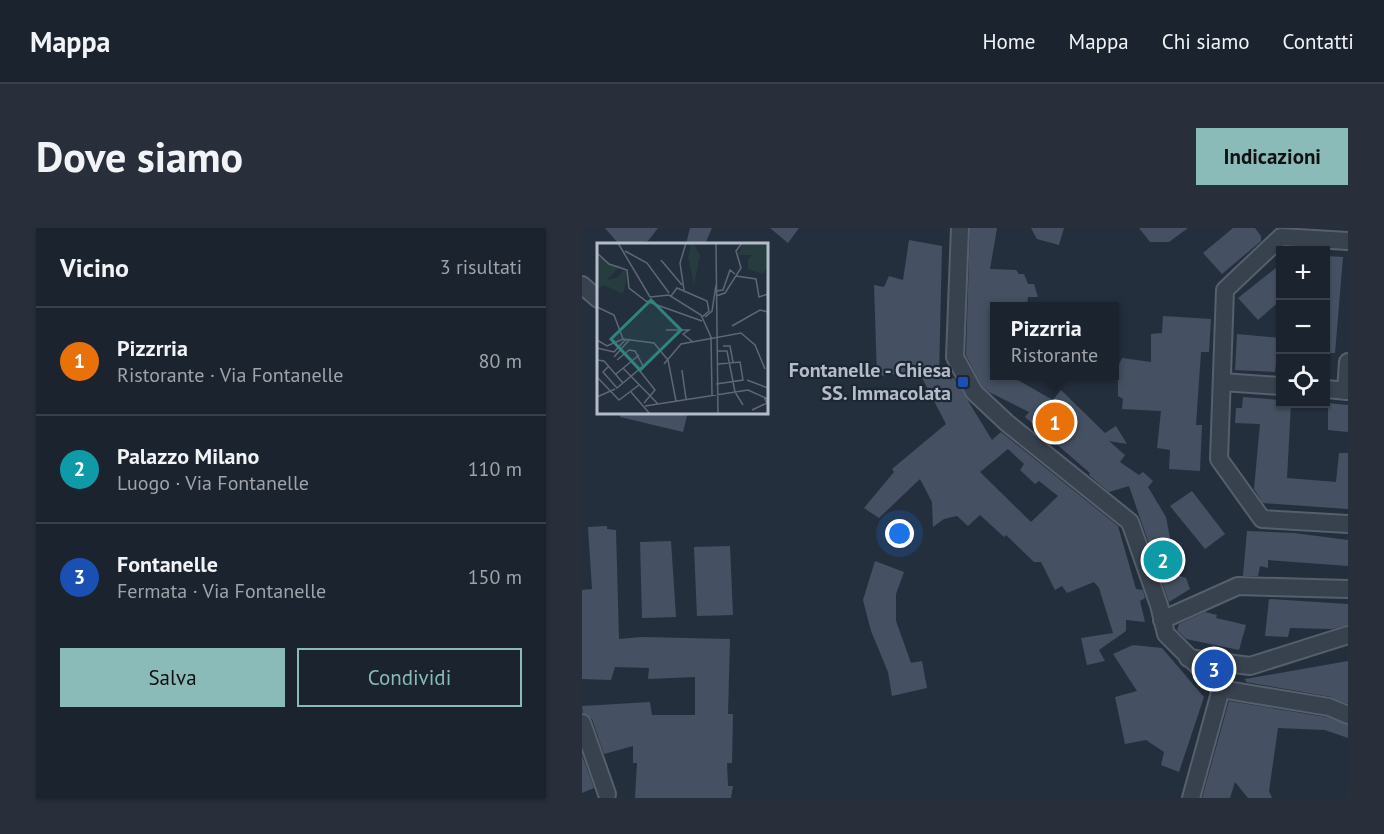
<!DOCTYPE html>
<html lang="it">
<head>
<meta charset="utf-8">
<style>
	body { margin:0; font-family:"PT Sans",sans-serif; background:#282f3a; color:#f1f3f6 }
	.controls { position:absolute; right:18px; top:18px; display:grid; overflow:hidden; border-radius:0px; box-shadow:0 2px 4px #0004 }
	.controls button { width:54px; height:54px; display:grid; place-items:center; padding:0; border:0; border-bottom:2px solid #39404a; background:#1b232e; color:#f1f3f6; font:30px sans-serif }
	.you { position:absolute; left:318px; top:306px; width:21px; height:21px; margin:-15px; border:4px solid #fff; border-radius:50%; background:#1a73e8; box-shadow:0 0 0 9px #1a73e833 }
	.badge { display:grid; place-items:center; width:39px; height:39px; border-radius:50%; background:#8bbbb9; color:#fff; font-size:20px; font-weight:700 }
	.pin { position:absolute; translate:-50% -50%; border:3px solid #fff; box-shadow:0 2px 6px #0006 }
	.popup { position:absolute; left:408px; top:74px; width:129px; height:78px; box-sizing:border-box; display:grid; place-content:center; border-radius:0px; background:#1b232e; filter:drop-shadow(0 2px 4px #0005); font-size:20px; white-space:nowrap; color:#a0a4aa }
	.popup b { font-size:22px; color:#f1f3f6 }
	.popup::after { content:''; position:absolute; left:50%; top:100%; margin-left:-12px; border:12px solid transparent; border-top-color:#1b232e }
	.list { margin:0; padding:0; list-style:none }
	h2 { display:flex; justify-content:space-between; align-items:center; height:78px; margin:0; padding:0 24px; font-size:26px }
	h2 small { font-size:20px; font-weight:400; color:#a0a4aa }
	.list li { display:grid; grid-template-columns:39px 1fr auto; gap:18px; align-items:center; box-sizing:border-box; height:108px; padding:0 24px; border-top:2px solid #39404a }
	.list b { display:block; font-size:22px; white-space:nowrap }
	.list p { margin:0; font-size:20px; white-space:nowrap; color:#a0a4aa }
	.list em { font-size:20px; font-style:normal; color:#a0a4aa }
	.actions { display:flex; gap:12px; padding:18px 24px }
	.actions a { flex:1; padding:14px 0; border:2px solid #8bbbb9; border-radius:0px; text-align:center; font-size:21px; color:#8bbbb9 }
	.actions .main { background:#8bbbb9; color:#111 }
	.icon { flex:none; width:33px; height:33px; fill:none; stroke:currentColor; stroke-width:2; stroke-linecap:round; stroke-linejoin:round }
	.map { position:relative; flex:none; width:766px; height:570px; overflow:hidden; border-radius:0px }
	header { display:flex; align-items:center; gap:36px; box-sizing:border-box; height:84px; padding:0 30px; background:#1b232e; border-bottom:2px solid #39404a }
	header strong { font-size:28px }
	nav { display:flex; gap:33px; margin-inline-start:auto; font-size:21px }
	.intro { display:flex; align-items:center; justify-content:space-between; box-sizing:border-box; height:144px; padding:0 36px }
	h1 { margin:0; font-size:42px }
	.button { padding:15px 27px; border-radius:0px; background:#8bbbb9; color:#111; font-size:21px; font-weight:700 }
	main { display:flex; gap:36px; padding:0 36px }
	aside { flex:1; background:#1b232e; border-radius:0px; box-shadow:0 2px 4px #0004 }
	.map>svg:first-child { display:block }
	.building { fill:#455162; fill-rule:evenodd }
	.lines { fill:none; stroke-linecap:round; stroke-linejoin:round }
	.minor-casing { stroke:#565f6c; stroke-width:20 }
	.minor { stroke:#38414e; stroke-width:16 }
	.transit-dot { fill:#1a4fb4; stroke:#1d2633; stroke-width:2 }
	.labels { text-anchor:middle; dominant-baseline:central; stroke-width:4.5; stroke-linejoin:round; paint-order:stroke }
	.poi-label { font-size:20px; font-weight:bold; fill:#b4bcc9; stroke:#1d2633; text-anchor:end }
	.inset-road { fill:none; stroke:#5e6776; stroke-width:1.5 }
	.view { fill:#308480; fill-opacity:0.15; stroke:#308480; stroke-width:3 }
	.inset-edge { fill:none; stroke:#b4bcc9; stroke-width:3 }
</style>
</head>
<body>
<header>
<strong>Mappa</strong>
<nav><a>Home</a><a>Mappa</a><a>Chi siamo</a><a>Contatti</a></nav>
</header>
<div class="intro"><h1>Dove siamo</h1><a class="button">Indicazioni</a></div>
<main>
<aside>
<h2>Vicino<small>3 risultati</small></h2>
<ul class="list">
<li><span class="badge" style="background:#e8710a">1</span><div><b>Pizzrria</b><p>Ristorante · Via Fontanelle</p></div><em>80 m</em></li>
<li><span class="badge" style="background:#0f9aa8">2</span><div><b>Palazzo Milano</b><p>Luogo · Via Fontanelle</p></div><em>110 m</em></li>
<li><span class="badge" style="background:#1a4fb4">3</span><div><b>Fontanelle</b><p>Fermata · Via Fontanelle</p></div><em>150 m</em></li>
</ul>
<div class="actions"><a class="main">Salva</a><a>Condividi</a></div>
</aside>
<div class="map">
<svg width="766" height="570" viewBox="0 0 766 570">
	<rect width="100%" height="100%" fill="#242f3e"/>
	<g class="building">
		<polygon points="23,0 76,0 66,13 47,16 35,14"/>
		<polygon points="108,0 130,0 123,16 104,16"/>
		<polygon points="188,0 217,0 206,15"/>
		<polygon points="388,0 415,0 408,41 434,42 437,46 442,46 446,56 452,56 456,69 446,69 445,78 413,78 413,147 427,147 471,172 479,162 523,205 534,198 545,216 527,213 543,227 538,234 557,247 561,244 571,253 566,259 584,289 595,347 604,350 608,361 587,374 547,258 527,264 507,247 508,245 443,189 447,184 407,164 400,158 384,127"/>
		<polygon points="449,0 482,0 477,17 455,11"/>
		<polygon points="557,0 606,0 587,14 568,14"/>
		<polygon points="651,0 673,0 679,8 679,13 640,46 621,25"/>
		<path d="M 327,12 L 360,18 L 357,149 L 372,150 L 410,212 L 419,204 L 536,298 L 554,361 L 561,362 L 563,370 L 558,373 L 563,394 L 544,392 L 544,403 L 517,422 L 523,433 L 505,437 L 499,410 L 531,405 L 517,360 L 512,354 L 485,365 L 480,358 L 473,362 L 459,334 L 452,334 L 424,307 L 422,309 L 398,287 L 386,298 L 375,288 L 362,291 L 351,299 L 350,274 L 338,251 L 297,290 L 282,280 L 312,244 L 310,241 L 364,196 L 337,144 L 295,148 L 292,57 L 302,59 L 307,48 L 321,52 ZM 426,221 L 442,236 L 438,242 L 453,256 L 457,253 L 476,268 L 449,294 L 398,244 Z"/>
		<polygon points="744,28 761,29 753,125 744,125"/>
		<polygon points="699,36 699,72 676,92 656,70"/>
		<polygon points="581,88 629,91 627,124 619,124 614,197 620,197 618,243 587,241 588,222 575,220 579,183 540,181 541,171 536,168 536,153 531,149 540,130 569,134 569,106 580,105"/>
		<polygon points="655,106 699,110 699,128 695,128 693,144 653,142"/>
		<polygon points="661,169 699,172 699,176 709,176 705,250 754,254 757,225 766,225 766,281 681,275 672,261 678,196 653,195 654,180 660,180"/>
		<polygon points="746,175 766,177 766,204 746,202"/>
		<polygon points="39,184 106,184 101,204 38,189"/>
		<polygon points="610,263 643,306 623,321 588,278"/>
		<polygon points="25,298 25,301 34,302 37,411 60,409 148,411 146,486 151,486 150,535 145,535 146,558 151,558 149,570 53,570 55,535 51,535 51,518 22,526 10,491 1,485 0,478 68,474 70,487 113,487 113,449 66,451 67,440 33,439 29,452 0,451 0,362 10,361 6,299"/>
		<polygon points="665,303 712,305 766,312 766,338 686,332 686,340 678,338 676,348 661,348"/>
		<polygon points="89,313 94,389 60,390 58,314"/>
		<polygon points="148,318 151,387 115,388 112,319"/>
		<polygon points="293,333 322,344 314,366 314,393 329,435 340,433 345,460 310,468 306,444 289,403 281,372"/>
		<polygon points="687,371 766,376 766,397 750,401 708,400 706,409 683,408"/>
		<polygon points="623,384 635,387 634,390 664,397 657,422 604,411 595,402 597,396"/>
		<polygon points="551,417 580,420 622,469 597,544 579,537 582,524 564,512 543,516 533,469 555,463 531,426"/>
		<polygon points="766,433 766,476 749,469 664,454 663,451"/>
		<polygon points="647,473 744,489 766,497 766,510 743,502 696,500 687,563 690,570 666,570 653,554 648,570 620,570"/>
		<polygon points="0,527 12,560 0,565"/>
	</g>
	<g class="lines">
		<g class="minor-casing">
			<g id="minor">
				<polyline points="378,0 373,129 392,164 425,195 548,294 577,377 584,406 639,461 747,479 766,487"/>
				<polyline points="766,13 699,9 643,62 637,231 680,291 766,296"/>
				<polyline points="0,57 16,71"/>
				<polyline points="640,154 698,158"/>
				<polyline points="744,161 766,163"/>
				<polyline points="764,163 766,134"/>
				<polyline points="580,392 656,358 766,361"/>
				<polyline points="606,430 668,438 766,407"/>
				<polyline points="0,495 25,566"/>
				<polyline points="609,570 639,461"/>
			</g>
		</g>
		<use href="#minor" class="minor"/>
	</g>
	<rect class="transit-dot" x="375" y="148" width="12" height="12" rx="3"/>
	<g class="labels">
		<g class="poi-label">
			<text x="369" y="142">Fontanelle - Chiesa<tspan x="369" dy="23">SS. Immacolata</tspan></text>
		</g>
	</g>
	<g transform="translate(15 15)">
		<rect width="171" height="171" fill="#242f3e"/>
		<path d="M 90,0 L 96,0 L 103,12 L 97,42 L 91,14 L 94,3 ZM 146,0 L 171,0 L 171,24 L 165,31 L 151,26 L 151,15 L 156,12 L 141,12 ZM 0,11 L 14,22 L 24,22 L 10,37 L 19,35 L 27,27 L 25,23 L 31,29 L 26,51 L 7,42 L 0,47 Z" fill="#263c3f"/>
		<path class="inset-road" d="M 21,0 L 53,54M 119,0 L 121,171M 28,8 L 50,20 L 72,50M 0,10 L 12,21 L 30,27 L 32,45 L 49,58 L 105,78M 64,17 L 85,42M 139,33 L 159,36 L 162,54 L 171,51M 87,47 L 83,20 L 89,0M 119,48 L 126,47 L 133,27 L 138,31M 74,53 L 80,45 L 110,58 L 112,68 L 105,74M 119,53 L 128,50 L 144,25 L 139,8 L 145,0M 53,54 L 72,52 L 104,72 L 114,94M 0,64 L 17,72 L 26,96M 108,74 L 115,68 L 119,42M 171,76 L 171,105M 135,83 L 163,67 L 171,69M 69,87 L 92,87 L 86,91 L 96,99M 114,94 L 115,152M 0,97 L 10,103 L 26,96 L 57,100 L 71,117 L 79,158M 126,103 L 133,103 L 136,119M 0,105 L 17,109 L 28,97M 120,108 L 130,108 L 138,149 L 146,162M 17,114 L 33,96M 0,117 L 7,118 L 26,140M 35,118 L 58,147 L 47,160M 67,121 L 84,101 L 144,90 L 158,102 L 168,126M 12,123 L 6,129 L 20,145 L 46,123 L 38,108 L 32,107 L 20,117M 26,125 L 61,161M 85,127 L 89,156M 19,131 L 42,112M 0,134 L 22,157 L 42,142M 150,137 L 171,145M 119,141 L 146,137 L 143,119 L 121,121M 34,149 L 53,171M 0,154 L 18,146M 48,163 L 151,147 L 171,156M 155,167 L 170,160 L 167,154"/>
		<path class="view" d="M 54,57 L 84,87 L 43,127 L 14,96 Z"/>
		<rect width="171" height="171" class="inset-edge"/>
	</g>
</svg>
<div class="controls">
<button>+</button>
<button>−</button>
<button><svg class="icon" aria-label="locate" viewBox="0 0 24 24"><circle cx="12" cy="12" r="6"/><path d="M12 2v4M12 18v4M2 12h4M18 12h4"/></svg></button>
</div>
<div class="you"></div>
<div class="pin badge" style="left:473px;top:194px;background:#e8710a">1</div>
<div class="popup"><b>Pizzrria</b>Ristorante</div>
<div class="pin badge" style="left:581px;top:332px;background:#0f9aa8">2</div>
<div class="pin badge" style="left:632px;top:441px;background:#1a4fb4">3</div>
</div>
</main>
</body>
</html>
